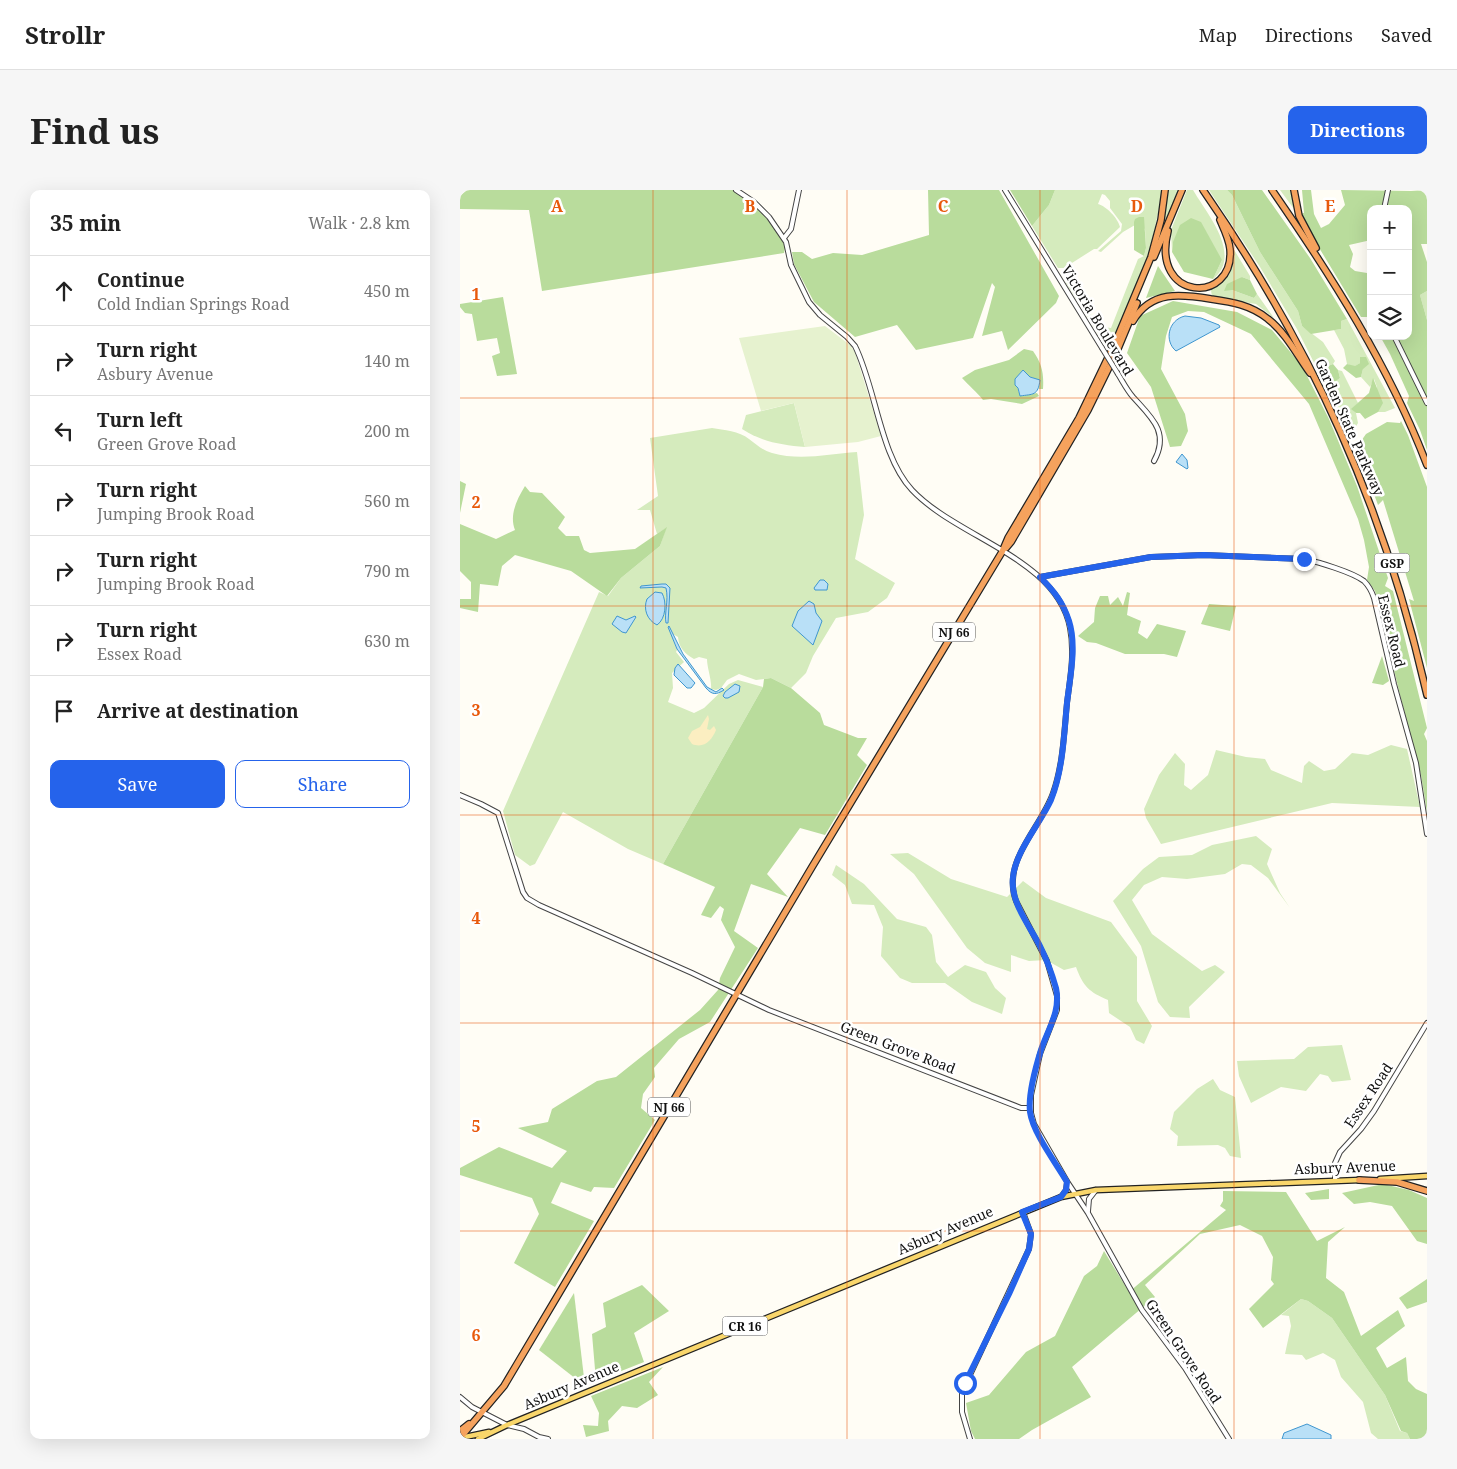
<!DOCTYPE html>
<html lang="en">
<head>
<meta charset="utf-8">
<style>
	body { margin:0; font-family:"Noto Serif",serif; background:#f6f6f6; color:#222 }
	.controls { position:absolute; right:15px; top:15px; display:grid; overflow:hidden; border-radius:10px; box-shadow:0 5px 20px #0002 }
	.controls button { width:45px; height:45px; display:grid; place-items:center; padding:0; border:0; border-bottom:1px solid #e0e0e0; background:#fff; color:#222; font:25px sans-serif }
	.stop { position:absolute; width:15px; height:15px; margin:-11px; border:4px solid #2563eb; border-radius:50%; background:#fff }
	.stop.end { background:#2563eb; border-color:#fff; box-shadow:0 1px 5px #0008 }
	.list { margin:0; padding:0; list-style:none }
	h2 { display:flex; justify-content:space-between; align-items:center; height:65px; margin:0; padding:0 20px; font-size:21px }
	h2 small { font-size:16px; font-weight:400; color:#767676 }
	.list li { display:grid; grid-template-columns:32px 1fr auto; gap:15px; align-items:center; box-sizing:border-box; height:70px; padding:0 20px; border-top:1px solid #e0e0e0 }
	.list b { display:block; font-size:19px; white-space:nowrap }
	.list p { margin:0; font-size:16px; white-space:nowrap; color:#767676 }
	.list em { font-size:16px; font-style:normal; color:#767676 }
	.actions { display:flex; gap:10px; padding:15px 20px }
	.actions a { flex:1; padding:11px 0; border:1px solid #2563eb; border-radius:10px; text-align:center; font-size:18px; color:#2563eb }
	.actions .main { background:#2563eb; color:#fff }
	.icon { flex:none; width:28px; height:28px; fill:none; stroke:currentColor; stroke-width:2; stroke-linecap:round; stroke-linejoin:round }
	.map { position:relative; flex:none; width:967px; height:1249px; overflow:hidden; border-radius:10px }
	header { display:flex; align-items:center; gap:30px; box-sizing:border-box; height:70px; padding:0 25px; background:#fff; border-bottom:1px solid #e0e0e0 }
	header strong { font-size:24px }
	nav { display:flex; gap:28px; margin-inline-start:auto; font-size:18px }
	.intro { display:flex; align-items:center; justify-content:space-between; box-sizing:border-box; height:120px; padding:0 30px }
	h1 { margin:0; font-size:35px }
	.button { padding:12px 22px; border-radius:10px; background:#2563eb; color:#fff; font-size:18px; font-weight:700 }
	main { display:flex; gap:30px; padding:0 30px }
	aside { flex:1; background:#fff; border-radius:10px; box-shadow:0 5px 20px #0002 }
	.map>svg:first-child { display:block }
	.green { fill:#d5ebbd }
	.forest { fill:#b9dc9c }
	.sand { fill:#fbeec1 }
	.pitch { fill:#e6f2cf }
	.water { fill:#b9e0f7; stroke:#3f96cf }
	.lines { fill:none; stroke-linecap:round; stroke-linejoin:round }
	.minor-casing { stroke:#444; stroke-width:6 }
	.major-casing { stroke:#222; stroke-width:7 }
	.highway-casing { stroke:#222; stroke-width:8 }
	.minor { stroke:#fff; stroke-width:4 }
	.major { stroke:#f9d66b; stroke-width:4.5 }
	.highway { stroke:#f5a25d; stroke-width:5.5 }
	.minor-bridge-casing { stroke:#444; stroke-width:6; stroke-linecap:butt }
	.minor-bridge { stroke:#fff; stroke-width:4 }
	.route { stroke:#2563eb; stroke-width:6 }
	.grid { fill:none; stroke:#e8590c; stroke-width:1; stroke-opacity:0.55 }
	.labels { text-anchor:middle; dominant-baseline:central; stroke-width:5; stroke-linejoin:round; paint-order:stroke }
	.shield { fill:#fff; stroke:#585858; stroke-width:1 }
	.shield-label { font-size:12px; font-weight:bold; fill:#111 }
	.street-label { font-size:14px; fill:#111; stroke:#fff }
	.grid-label { font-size:16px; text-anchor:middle; font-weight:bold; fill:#e8590c; stroke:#fff; stroke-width:5; stroke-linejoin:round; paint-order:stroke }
</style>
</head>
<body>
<header>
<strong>Strollr</strong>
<nav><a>Map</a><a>Directions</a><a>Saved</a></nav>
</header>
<div class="intro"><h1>Find us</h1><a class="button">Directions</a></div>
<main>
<aside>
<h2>35 min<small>Walk · 2.8 km</small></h2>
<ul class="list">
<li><svg class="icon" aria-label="ahead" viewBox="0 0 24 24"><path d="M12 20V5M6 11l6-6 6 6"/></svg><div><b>Continue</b><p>Cold Indian Springs Road</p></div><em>450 m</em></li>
<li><svg class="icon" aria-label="right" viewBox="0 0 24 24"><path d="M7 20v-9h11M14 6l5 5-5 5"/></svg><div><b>Turn right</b><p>Asbury Avenue</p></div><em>140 m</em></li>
<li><svg class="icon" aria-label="left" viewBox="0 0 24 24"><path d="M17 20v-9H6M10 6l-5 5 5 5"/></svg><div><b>Turn left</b><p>Green Grove Road</p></div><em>200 m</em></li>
<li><svg class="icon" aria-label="right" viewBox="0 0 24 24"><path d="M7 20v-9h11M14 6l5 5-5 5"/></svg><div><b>Turn right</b><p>Jumping Brook Road</p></div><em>560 m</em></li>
<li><svg class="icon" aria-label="right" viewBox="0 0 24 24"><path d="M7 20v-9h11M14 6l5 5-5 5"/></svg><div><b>Turn right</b><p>Jumping Brook Road</p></div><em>790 m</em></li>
<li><svg class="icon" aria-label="right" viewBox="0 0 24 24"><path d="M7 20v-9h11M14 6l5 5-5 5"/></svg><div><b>Turn right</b><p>Essex Road</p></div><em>630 m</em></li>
<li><svg class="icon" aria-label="arrive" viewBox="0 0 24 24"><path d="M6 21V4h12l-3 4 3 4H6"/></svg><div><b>Arrive at destination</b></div></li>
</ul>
<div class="actions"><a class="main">Save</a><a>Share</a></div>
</aside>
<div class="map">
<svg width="967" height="1249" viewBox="0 0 967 1249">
	<rect width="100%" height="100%" fill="#fffdf5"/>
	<g class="green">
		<path d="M 595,0 L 703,0 L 689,65 L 679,92 L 649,160 L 606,93 L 610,91 L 632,126 L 643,137 L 651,138 L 678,69 L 684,66 L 686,58 L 685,39 L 674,32 L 675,35 L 663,42 L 641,62 L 638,61 L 661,41 L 662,34 L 650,18 L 650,11 L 645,5 L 642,4 L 638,14 C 646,16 658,28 660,37 L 637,59 L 634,59 L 604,78 L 598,78 L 572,36 L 589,15 Z"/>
		<polygon points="708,0 718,0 703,38 708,2"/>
		<path d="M 727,0 L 733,0 C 747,24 783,65 753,89 L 762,70 L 713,52 L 712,62 L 711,40 Z"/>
		<polygon points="749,0 767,0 772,5 800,62 838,121 842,136 863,152 875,171 873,174 868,176 873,192 880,188 878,180 882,181 898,213 892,219 896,223 898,233 895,238 888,240 837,139 800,77"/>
		<polygon points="820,0 831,0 834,19"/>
		<polygon points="773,58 790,86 790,90 782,87 772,100 794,108 797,104 814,128 796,114 752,107 751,100 769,85"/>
		<polygon points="967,101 967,130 960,105"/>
		<polygon points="887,129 935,218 925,222 917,222 917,197 914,189 910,197 901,187 903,179 900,173 894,177 887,174 884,159 874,140 881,139 881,131"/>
		<path d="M 334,213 L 345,257 C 322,255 302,252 282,239 L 286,225 Z"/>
		<path d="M 252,238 C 264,240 279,241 289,249 C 297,255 302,260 312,263 C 340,271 369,264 397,262 L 404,325 L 395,369 L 435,393 L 427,408 L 408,422 L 376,428 L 353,466 L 346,483 L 331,498 L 311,488 L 296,490 L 279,484 L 267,490 L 261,498 L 256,500 L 251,499 C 252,490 247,478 247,469 L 239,467 L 234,469 C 225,464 219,458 218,447 L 211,443 L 217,460 L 216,462 L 224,472 L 212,483 L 213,498 L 208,512 L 234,523 L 244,518 L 269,494 L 278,490 L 303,497 L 203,674 L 168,659 L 103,622 L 75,674 L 70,676 L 55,665 L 43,621 L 139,402 L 148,406 L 161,388 L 200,356 L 206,338 L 197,344 L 190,320 L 177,320 L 198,306 L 190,248 Z"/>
		<polygon points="931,555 947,559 960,617 872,613 701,654 686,628 684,619 699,585 715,563 725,574 724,595 731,600 748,585 756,560 786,567 805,569 811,580 842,593 844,576 849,571 864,581 875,579 892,563 908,565"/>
		<polygon points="796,646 812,659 807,674 820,703 830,718 808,688 791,675 782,674 765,684 727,689 702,687 684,695 672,710 692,744 742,781 755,775 765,782 729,817 730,828 710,827 698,812 681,756 653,711 683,679 699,667 732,665 752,655"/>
		<path d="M 448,663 L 491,689 L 547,707 L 563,691 L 586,708 L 651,732 L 677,767 L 677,811 L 692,836 L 684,854 L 676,850 L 670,837 L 649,823 L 648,810 C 629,802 623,796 616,777 L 604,780 L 586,770 L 569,771 L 551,765 L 551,782 L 525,773 L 507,758 L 454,684 L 430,664 Z"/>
		<polygon points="376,675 404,694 437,729 466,737 472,745 476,772 488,787 505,775 526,782 535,798 546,808 542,824 512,812 485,793 452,793 440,788 421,766 423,737 414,715 392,714 385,695 372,685"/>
		<polygon points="882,855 891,890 872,892 868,886 860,884 846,901 821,897 791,913 779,886 777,871 834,869 848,857"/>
		<polygon points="753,889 760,900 775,907 781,968 770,966 765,958 758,955 717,956 718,946 710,939 714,922 737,899"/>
		<polygon points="841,1109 848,1111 872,1128 925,1205 940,1241 947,1243 950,1249 918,1249 911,1243 903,1212 881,1187 875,1170 863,1163 846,1170 842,1165 825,1164 831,1136 829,1126 821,1125"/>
	</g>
	<g class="forest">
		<polygon points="7,0 276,0 297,14 326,54 324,63 82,101 69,20 0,19 0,6"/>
		<polygon points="468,0 539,0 599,106 596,113 548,160 542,141 522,146 535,97 532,93 513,148 456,160 437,135 395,147 354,112 334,74 332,62 342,62 352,69 373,63 402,65 469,45"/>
		<polygon points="550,0 595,0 589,15 572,36"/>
		<polygon points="767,0 802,0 850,68 887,129 881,131 881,139 851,144 842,136 838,121 800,62 772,5"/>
		<polygon points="842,0 851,0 854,24 861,38 869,34 885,15 881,0 951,1 967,0 967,54 961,54 967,72 967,101 960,105 967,130 967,260 960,240 947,213 949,206 930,164 920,146 948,146 948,19 911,19 911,50 889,55 893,64 890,77 895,81 907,83 911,61 911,132 908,127 901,127 861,61 836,24 844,23"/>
		<polygon points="679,27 684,27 686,58 684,66 674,60 674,32 675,29"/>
		<polygon points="731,28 741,32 762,70 753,89 724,82 712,62 713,52 720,35"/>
		<polygon points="698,76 715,101 686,108"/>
		<polygon points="782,87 790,90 797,104 794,108 772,100 764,101 767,94"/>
		<polygon points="43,107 57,184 37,186 32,166 40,163 37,148 17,151 12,124 5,123 0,117 0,114"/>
		<polygon points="713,111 777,122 812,140 842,176 869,229 897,296 928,388 925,396 933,401 967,538 964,544 967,551 967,622 961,585 941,509 915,401 907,390 909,377 904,350 898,329 849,214 791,144 744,122 728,121 712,127 706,146 701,179 725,224 728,241 721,256 710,257 691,197 667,163 680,126"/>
		<path d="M 564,159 L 573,161 C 582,174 584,183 583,199 L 579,199 L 580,190 L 570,187 L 563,180 L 555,189 L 560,206 L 577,203 L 579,206 L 562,214 L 531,209 L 523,210 C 516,201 509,196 502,188 L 515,180 L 549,170 Z"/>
		<polygon points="900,167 906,167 909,174 903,179 901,187 896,188 883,178 887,174 895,176 900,173"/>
		<polygon points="873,174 878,180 880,188 873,193 868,183 868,176"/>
		<polygon points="913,188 923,213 918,222 905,229 900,223 896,223 891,219 909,203"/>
		<polygon points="941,231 948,245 967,297 967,478 949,409 954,411 923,310 918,315 909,291 893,254 899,254 906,244 927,232 940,233"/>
		<polygon points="0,291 6,294 0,323"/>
		<path d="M 65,296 L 70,302 L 82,303 L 105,327 L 98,338 L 106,346 L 119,346 L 124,360 L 130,363 L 175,359 L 207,337 L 200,356 L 161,388 L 147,406 L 111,381 L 55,365 L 42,376 L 38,396 L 20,394 L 18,422 L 0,418 L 0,409 L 11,409 L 11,392 L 0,381 L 0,334 L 36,349 L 55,340 C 49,325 57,309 65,296 Z"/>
		<polygon points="667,402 670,403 667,425 681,431 678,443 687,449 697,434 726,441 717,467 704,464 665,464 636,453 627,452 618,446 634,432 635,418 640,406 648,406 650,415 658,407 663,416"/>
		<polygon points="749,414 776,416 770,441 741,434"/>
		<polygon points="922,466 929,491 923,495 912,493"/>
		<polygon points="311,488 331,498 360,523 364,535 398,548 407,548 397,565 407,575 365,645 340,638 307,684 328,707 291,694 274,741 298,758 250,832 219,849 194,878 195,887 183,904 181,918 195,930 154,998 134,997 131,1002 101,992 91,1013 134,1031 95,1097 54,1073 79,1024 72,1008 0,985 0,978 39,957 92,978 107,961 58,938 88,932 92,919 137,891 156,887 240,820 258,800 260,788 275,757 261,730 264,719 260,716 251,728 241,725 255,697 203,674 303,497 304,489"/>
		<polygon points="923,994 949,1000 967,1008 967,1054 957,1051 932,1016 910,1012 894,1014 882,1003"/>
		<polygon points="869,999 869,1009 851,1010 845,1003"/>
		<polygon points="763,1001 826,1002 857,1051 885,1037 868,1052 866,1088 884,1102 901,1146 938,1120 945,1136 916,1158 927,1178 946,1167 948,1191 956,1199 967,1204 967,1249 950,1249 947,1243 941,1241 925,1205 872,1128 848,1111 841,1109 803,1138 789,1119 814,1094 811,1090 813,1067 802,1046 780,1035 740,1044 685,1095 695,1107 612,1177 631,1207 572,1240 559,1249 515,1249 511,1241 506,1213 529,1205 566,1162 595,1146 624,1086 637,1076 644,1061 669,1102 766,1020 760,1016 763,1011"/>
		<polygon points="967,1089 967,1112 947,1119 939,1108"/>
		<polygon points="182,1095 209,1121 174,1143 184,1172 136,1191 132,1144 146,1137 143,1113"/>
		<polygon points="114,1103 125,1196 79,1160"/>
		<polygon points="203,1177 189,1192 198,1205 177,1218 162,1216 148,1231 149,1241 126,1247 123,1235 138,1236 139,1223 131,1206"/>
	</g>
	<path class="sand" d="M 248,525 L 249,529 L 247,539 L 250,540 L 254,536 L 256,540 C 252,550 244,559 232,554 L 228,548 L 232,541 L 240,537 Z"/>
	<polygon class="pitch" points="365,136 390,155 395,162 421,246 398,252 345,257 334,213 301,221 279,148"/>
	<g class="water">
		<path d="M 725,126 L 741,128 L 759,135 L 760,137 L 716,161 C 704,151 708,130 725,126 Z"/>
		<path d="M 563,180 L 570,187 L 580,190 C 578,206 573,204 560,206 L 558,198 L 555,195 L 555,189 Z"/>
		<polygon points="722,264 727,270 728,278 727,279 716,272"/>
		<polygon points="360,390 364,390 368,394 367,400 355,400 354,398"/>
		<path d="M 202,394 L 206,394 L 210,398 L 208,433 L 206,433 C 204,423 209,411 206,398 L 202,397 L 180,398 L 181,396 Z"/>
		<path d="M 195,402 L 202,403 C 207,412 206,429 197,435 C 187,430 183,419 187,409 Z"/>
		<polygon points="349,411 354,414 356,423 362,431 353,455 332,436 338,421"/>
		<polygon points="157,426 166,430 175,426 176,427 166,443 162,442 152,434"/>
		<path d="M 209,436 L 223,464 L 247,497 L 256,502 L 262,498 L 264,500 C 256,505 252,505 246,498 L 217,459 L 208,437 Z"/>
		<polygon points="218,474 235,493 231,498 227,498 214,485 215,478"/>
		<polygon points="275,494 280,496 279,502 268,508 265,508 263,506 265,502"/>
		<polygon points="847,1234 871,1245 871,1249 822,1249 824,1243"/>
	</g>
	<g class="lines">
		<g class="minor-casing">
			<g id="minor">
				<path d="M 276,0 L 294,12 L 309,27 L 326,52 L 331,75 L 349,112 L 360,125 L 387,147 L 395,156 C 416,198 420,266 452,300 C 497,348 597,368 610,438 C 615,463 610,489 607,513 C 604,543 603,575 593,603 C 581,638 541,671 556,711 L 587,771 L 597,806 L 597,820 L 580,864 L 571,905 L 571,923 L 574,934 L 608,993 L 628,1023 L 682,1120 L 725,1178 L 769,1249"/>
				<polyline points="545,0 642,158"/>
				<polyline points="924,19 928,0"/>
				<polyline points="324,48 331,39 339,0"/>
				<polyline points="934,146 967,213"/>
				<path d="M 658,184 C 663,192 667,200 673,207 C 691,227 710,242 694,271"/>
				<path d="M 580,387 L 691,367 L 744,365 L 844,369 C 858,372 892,382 904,391 C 909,396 912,402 914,408 L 934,494 L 956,573 L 967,644"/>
				<polyline points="0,605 21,614 38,623 63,702 67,708 79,715 232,783 309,820 561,918 570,918"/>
				<polyline points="875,991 875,973 880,962 901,939 914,921 967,833"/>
				<polyline points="601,1007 606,1000 607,992"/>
				<polyline points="628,1021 629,1009 636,1000"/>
				<polyline points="0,1207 12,1217 47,1235 64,1239 79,1247 88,1249"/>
				<polyline points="510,1249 502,1222 502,1202 569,1059 571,1044 563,1022"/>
			</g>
		</g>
		<g class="major-casing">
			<g id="major">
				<polyline points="920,989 967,986"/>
				<polyline points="0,1248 29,1242"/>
				<polyline points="18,1249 47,1235 601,1007 636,1000 900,990"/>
			</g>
		</g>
		<g class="highway-casing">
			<g id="highway">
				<path d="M 743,0 C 853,159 924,316 967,505"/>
				<path d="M 812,0 C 872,87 929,176 967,275"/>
				<polyline points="834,0 839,26 856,58"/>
				<path d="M 708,41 C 690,112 775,115 770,59 C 769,49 764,39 760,30"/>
				<polyline points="694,67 722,0"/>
				<path d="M 673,131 C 691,100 721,104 751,109 C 772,112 791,115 808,129 C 826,143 837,165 850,183"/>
				<polyline points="546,358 551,352 628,220 657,161 677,113"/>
				<polyline points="899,990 937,992 967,1001"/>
				<polyline points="0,1241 9,1234"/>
				<polyline points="0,1248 44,1196 352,677 542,362 548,348 619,228 655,153 691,67 701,30 705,0"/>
			</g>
		</g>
		<use href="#minor" class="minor"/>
		<use href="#major" class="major"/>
		<use href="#highway" class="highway"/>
		<g class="minor-bridge-casing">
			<polyline id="minor-bridge" points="642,158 658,184"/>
		</g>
		<use href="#minor-bridge" class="minor-bridge"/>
	</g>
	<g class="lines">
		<path class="route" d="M 505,1193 L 549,1104 L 569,1059 L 571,1044 L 562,1022 L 601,1007 L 606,1000 L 607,992 C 596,973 573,943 570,922 C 568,905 576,876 581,860 C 588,839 601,821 596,798 C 592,784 587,770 580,756 C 569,735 550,712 553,687 C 556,660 580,634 591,610 C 603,580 604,545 607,513 C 610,487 617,456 609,431 C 603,412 594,401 580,387 L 691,367 L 744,365 L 844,369"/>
	</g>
	<path class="grid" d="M 193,0 L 193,1249M 387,0 L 387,1249M 580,0 L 580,1249M 774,0 L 774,1249M 0,208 L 967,208M 0,416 L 967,416M 0,625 L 967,625M 0,833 L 967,833M 0,1041 L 967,1041"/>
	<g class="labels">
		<g class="shield">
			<rect x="914.5" y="363.5" width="35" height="19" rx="4"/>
			<rect x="473" y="432.5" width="42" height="19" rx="4"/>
			<rect x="188" y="907.5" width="42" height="19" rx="4"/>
			<rect x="262.5" y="1126.5" width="45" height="19" rx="4"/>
		</g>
		<g class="shield-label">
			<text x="932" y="373">GSP</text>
			<text x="494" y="442">NJ 66</text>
			<text x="209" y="917">NJ 66</text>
			<text x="285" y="1136">CR 16</text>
		</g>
		<g class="street-label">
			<text transform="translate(638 130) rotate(59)">Victoria Boulevard</text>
			<text transform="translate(890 237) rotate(66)">Garden State Parkway</text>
			<text transform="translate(932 441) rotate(76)">Essex Road</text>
			<text transform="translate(438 857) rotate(21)">Green Grove Road</text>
			<text transform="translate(908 905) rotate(-56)">Essex Road</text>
			<text transform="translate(885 977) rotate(-2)">Asbury Avenue</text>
			<text transform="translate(485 1040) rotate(-23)">Asbury Avenue</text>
			<text transform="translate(724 1161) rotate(56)">Green Grove Road</text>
			<text transform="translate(111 1195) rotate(-23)">Asbury Avenue</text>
		</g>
	</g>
	<g class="grid-label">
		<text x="97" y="22">A</text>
		<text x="290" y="22">B</text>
		<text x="483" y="22">C</text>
		<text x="677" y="22">D</text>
		<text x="870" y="22">E</text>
		<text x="16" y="110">1</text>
		<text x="16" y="318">2</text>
		<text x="16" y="526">3</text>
		<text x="16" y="734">4</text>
		<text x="16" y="942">5</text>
		<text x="16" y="1151">6</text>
	</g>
</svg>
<div class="controls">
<button>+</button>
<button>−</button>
<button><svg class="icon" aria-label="layers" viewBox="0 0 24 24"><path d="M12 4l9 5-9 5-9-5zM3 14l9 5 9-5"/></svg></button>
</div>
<div class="stop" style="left:505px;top:1193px"></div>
<div class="stop end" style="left:844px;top:369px"></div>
</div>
</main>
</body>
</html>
